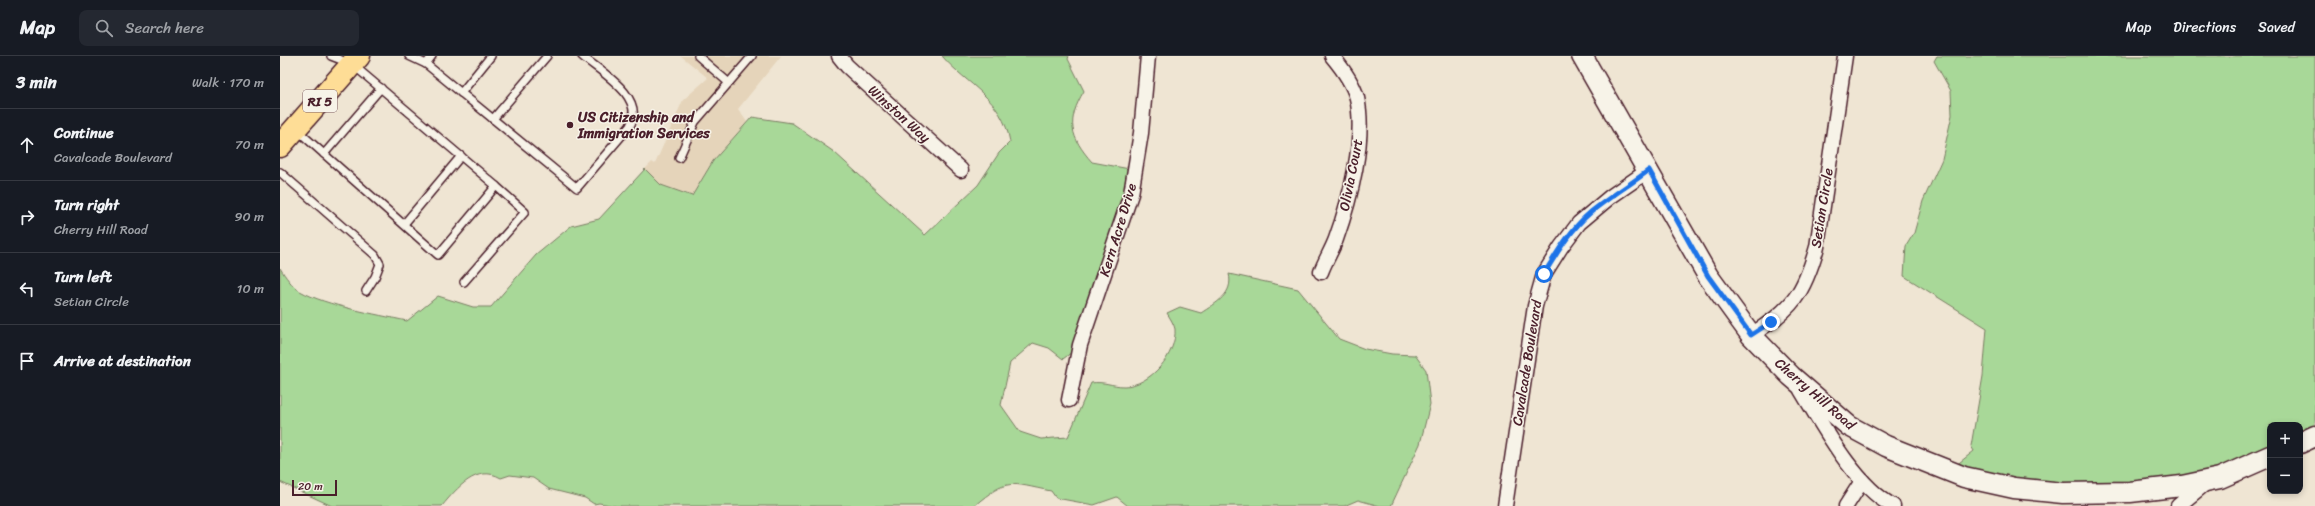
<!DOCTYPE html>
<html lang="en">
<head>
<meta charset="utf-8">
<style>
	body { margin:0; font-family:Sriracha,sans-serif; background:#242831; color:#f1f3f6 }
	.controls { position:absolute; right:12px; bottom:12px; display:grid; overflow:hidden; border-radius:8px; box-shadow:0 2px 6px #0003 }
	.controls button { width:36px; height:36px; display:grid; place-items:center; padding:0; border:0; border-bottom:1px solid #363941; background:#171b24; color:#f1f3f6; font:20px sans-serif }
	.scale { position:absolute; left:12px; bottom:10px; width:45px; box-sizing:border-box; padding-left:4px; border:2px solid #4a1f2b; border-top:0; font-size:11px; line-height:14px; white-space:nowrap; color:#4a1f2b; -webkit-text-stroke:3px #f7f3e8; paint-order:stroke }
	.stop { position:absolute; width:12px; height:12px; margin:-9px; border:3px solid #1a73e8; border-radius:50%; background:#fff }
	.stop.end { background:#1a73e8; border-color:#fff; box-shadow:0 1px 4px #0008 }
	.list { margin:0; padding:0; list-style:none }
	h2 { display:flex; justify-content:space-between; align-items:center; height:52px; margin:0; padding:0 16px; font-size:17px }
	h2 small { font-size:13px; font-weight:400; color:#9ea1a6 }
	.list li { display:grid; grid-template-columns:26px 1fr auto; gap:12px; align-items:center; box-sizing:border-box; height:72px; padding:0 16px; border-top:1px solid #363941 }
	.list b { display:block; font-size:15px; white-space:nowrap }
	.list p { margin:0; font-size:13px; white-space:nowrap; color:#9ea1a6 }
	.list em { font-size:13px; font-style:normal; color:#9ea1a6 }
	.icon { flex:none; width:22px; height:22px; fill:none; stroke:currentColor; stroke-width:2; stroke-linecap:round; stroke-linejoin:round }
	.map { position:relative; flex:none; width:2035px; height:450px; overflow:hidden }
	header { display:flex; align-items:center; gap:24px; box-sizing:border-box; height:56px; padding:0 20px; background:#171b24; border-bottom:1px solid #363941 }
	header strong { font-size:19px }
	nav { display:flex; gap:22px; margin-inline-start:auto; font-size:14px }
	.search { width:280px; height:36px; background:#242831; display:flex; align-items:center; gap:10px; box-sizing:border-box; padding:0 14px; border-radius:8px; color:#9ea1a6; font-size:15px }
	main { display:flex }
	aside { flex:1; background:#171b24 }
	.map>svg:first-child { display:block }
	.built { fill:#e5d4ba }
	.green { fill:#a8d898; stroke:#797c62 }
	.lines { fill:none; stroke-linecap:round; stroke-linejoin:round }
	.lane-casing { stroke:#4a1f2b; stroke-width:10 }
	.street-casing { stroke:#4a1f2b; stroke-width:17 }
	.secondary-casing { stroke:#4a1f2b; stroke-width:23 }
	.primary-casing { stroke:#4a1f2b; stroke-width:25 }
	.lane { stroke:#f7f3e8; stroke-width:7 }
	.street { stroke:#f7f3e8; stroke-width:14 }
	.secondary { stroke:#f7f3e8; stroke-width:20 }
	.primary { stroke:#fedd96; stroke-width:22 }
	.route { stroke:#1a73e8; stroke-width:5 }
	.poi-dot { fill:#4a1f2b; stroke:#f7f3e8; stroke-width:1.5 }
	.labels { text-anchor:middle; dominant-baseline:central; stroke-width:3; stroke-linejoin:round; paint-order:stroke }
	.shield { fill:#f7f3e8; stroke:#7e5f64; stroke-width:1 }
	.shield-label { font-size:13px; font-weight:bold; fill:#4a1f2b }
	.street-label { font-size:14px; fill:#4a1f2b; stroke:#f7f3e8 }
	.poi-label { font-size:14px; font-weight:bold; fill:#4a1f2b; stroke:#f7f3e8; text-anchor:start }
</style>
</head>
<body>
<header>
<strong>Map</strong>
<div class="search"><svg class="icon" aria-label="search" viewBox="0 0 24 24"><circle cx="10" cy="10" r="6"/><path d="M15 15l6 6"/></svg>Search here</div>
<nav><a>Map</a><a>Directions</a><a>Saved</a></nav>
</header>
<main>
<aside>
<h2>3 min<small>Walk · 170 m</small></h2>
<ul class="list">
<li><svg class="icon" aria-label="ahead" viewBox="0 0 24 24"><path d="M12 20V5M6 11l6-6 6 6"/></svg><div><b>Continue</b><p>Cavalcade Boulevard</p></div><em>70 m</em></li>
<li><svg class="icon" aria-label="right" viewBox="0 0 24 24"><path d="M7 20v-9h11M14 6l5 5-5 5"/></svg><div><b>Turn right</b><p>Cherry Hill Road</p></div><em>90 m</em></li>
<li><svg class="icon" aria-label="left" viewBox="0 0 24 24"><path d="M17 20v-9H6M10 6l-5 5 5 5"/></svg><div><b>Turn left</b><p>Setian Circle</p></div><em>10 m</em></li>
<li><svg class="icon" aria-label="arrive" viewBox="0 0 24 24"><path d="M6 21V4h12l-3 4 3 4H6"/></svg><div><b>Arrive at destination</b></div></li>
</ul>
</aside>
<div class="map">
<svg width="2035" height="450" viewBox="0 0 2035 450">
	<rect width="100%" height="100%" fill="#efe5d3"/>
	<filter id="ink" filterUnits="userSpaceOnUse"><feTurbulence type="fractalNoise" baseFrequency=".025" numOctaves="2"/><feDisplacementMap in="SourceGraphic" scale="8" xChannelSelector="R" yChannelSelector="G"/><feConvolveMatrix kernelMatrix="1 2 1 2 8 2 1 2 1" color-interpolation-filters="sRGB"/></filter>
	<g filter="url(#ink)">
		<polygon class="built" points="401,0 501,0 458,53 467,66 433,105 412,140 381,129 365,113 372,106 375,108 403,44 428,22"/>
		<g class="green">
			<path d="M 662,0 L 789,0 L 788,3 L 804,35 C 786,65 790,81 812,106 L 855,114 L 796,293 L 783,303 L 769,292 L 753,287 L 730,307 L 721,349 L 740,376 L 761,383 L 788,381 L 811,327 C 824,325 832,330 844,330 C 870,330 897,298 895,273 C 894,268 890,262 887,257 L 900,251 L 921,257 C 936,247 954,238 949,218 L 1018,233 L 1059,283 L 1085,293 L 1112,298 L 1135,299 L 1146,314 L 1150,348 L 1140,388 L 1111,450 L 1100,450 L 1078,444 L 1064,450 L 848,450 L 837,441 L 814,449 L 776,442 L 771,435 C 730,427 728,421 694,450 L 336,450 L 319,447 L 314,448 L 305,442 L 269,433 L 253,422 L 230,419 L 221,422 C 197,408 177,432 162,450 L 52,450 L 0,426 L 0,212 C 5,220 12,230 20,235 C 47,250 95,258 127,265 L 158,240 L 193,251 L 211,251 L 256,199 L 291,170 L 319,163 L 365,113 L 381,129 L 412,140 L 433,105 L 472,61 L 512,67 L 554,96 L 645,179 L 698,129 L 719,97 L 730,86 C 723,43 687,29 662,0 Z"/>
			<polygon points="1657,0 2035,0 2035,381 2020,388 2020,369 1990,369 1990,402 1844,438 1670,414 1694,395 1691,390 1703,320 1707,272 1624,220 1626,190 1634,177 1643,145 1662,103 1672,59 1671,35 1654,5"/>
		</g>
		<g class="lines">
			<g class="lane-casing">
				<g id="lane">
					<path d="M 129,0 L 146,8 L 297,132 L 350,70 C 366,41 321,16 302,0"/>
					<polyline points="418,0 449,27"/>
					<polyline points="146,8 152,0"/>
					<polyline points="181,37 211,0"/>
					<polyline points="213,63 267,0"/>
					<polyline points="17,74 158,199 216,130 72,8 51,0"/>
					<polyline points="44,98 101,32"/>
					<polyline points="399,102 415,66 472,0"/>
					<polyline points="0,116 95,199 100,208 95,221 86,235"/>
					<polyline points="124,168 181,100"/>
					<polyline points="184,226 245,156 216,130"/>
				</g>
			</g>
			<g class="street-casing">
				<g id="street">
					<polyline points="559,0 567,10 681,114"/>
					<path d="M 1041,216 C 1045,205 1052,194 1056,183 C 1070,144 1086,83 1077,42 C 1073,27 1062,12 1052,0"/>
					<path d="M 1471,279 C 1513,253 1524,237 1537,191 L 1565,0"/>
					<path d="M 1521,334 C 1543,370 1575,430 1613,450"/>
					<polyline points="789,344 800,289 851,138 861,77 868,0"/>
					<polyline points="1225,450 1255,250 1264,218 1281,191 1299,167 1330,141 1369,114"/>
					<polyline points="1566,450 1582,425"/>
					<polyline points="1898,450 1927,426"/>
				</g>
			</g>
			<g class="secondary-casing">
				<g id="secondary">
					<polyline points="1302,0 1428,220 1471,279 1511,320 1569,370 1606,390 1684,421 1734,432 1783,437 1850,436 1902,430 1940,422 1990,400"/>
					<polyline points="2020,387 2035,380"/>
				</g>
			</g>
			<g class="primary-casing">
				<polyline id="primary" points="0,90 79,0"/>
			</g>
			<use href="#lane" class="lane"/>
			<use href="#street" class="street"/>
			<use href="#secondary" class="secondary"/>
			<use href="#primary" class="primary"/>
		</g>
	</g>
	<g class="lines" filter="url(#ink)">
		<path class="route" d="M 1264,218 C 1278,195 1291,173 1311,156 C 1329,141 1350,129 1369,114 L 1428,220 L 1471,279 L 1491,266"/>
	</g>
	<circle class="poi-dot" cx="290" cy="69" r="4"/>
	<g class="labels">
		<rect class="shield" x="23" y="34" width="34" height="22" rx="3"/>
		<g class="shield-label">
			<text x="40" y="45">RI 5</text>
		</g>
		<g class="street-label">
			<text transform="translate(619 58) rotate(42)">Winston Way</text>
			<text transform="translate(1071 119) rotate(-79)">Olivia Court</text>
			<text transform="translate(1542 152) rotate(-81)">Setian Circle</text>
			<text transform="translate(838 174) rotate(-73)">Kern Acre Drive</text>
			<text transform="translate(1247 307) rotate(-81)">Cavalcade Boulevard</text>
			<text transform="translate(1535 338) rotate(41)">Cherry Hill Road</text>
		</g>
		<g class="poi-label">
			<text x="298" y="61">US Citizenship and<tspan x="298" dy="16">Immigration Services</tspan></text>
		</g>
	</g>
</svg>
<div class="controls">
<button>+</button>
<button>−</button>
</div>
<div class="scale">20 m</div>
<div class="stop" style="left:1264px;top:218px"></div>
<div class="stop end" style="left:1491px;top:266px"></div>
</div>
</main>
</body>
</html>
